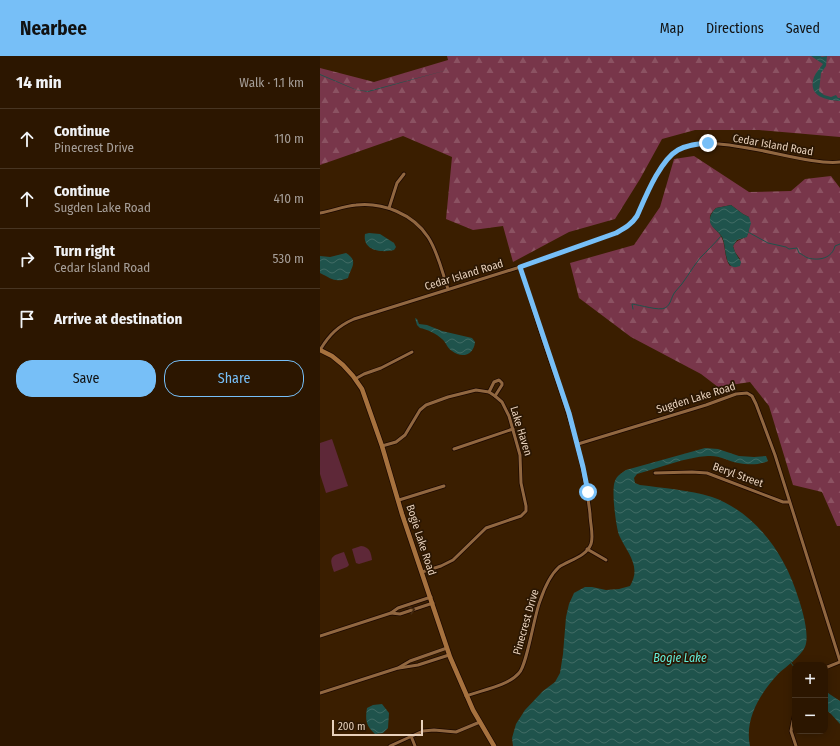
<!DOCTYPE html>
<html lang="en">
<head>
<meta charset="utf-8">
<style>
	body { margin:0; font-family:"Fira Sans Condensed",sans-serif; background:#38230f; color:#f1f3f6 }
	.controls { position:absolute; right:12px; bottom:12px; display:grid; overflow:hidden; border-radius:8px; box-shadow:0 2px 10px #0003 }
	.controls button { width:36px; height:36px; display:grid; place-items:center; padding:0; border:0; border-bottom:1px solid #483522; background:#2c1600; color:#f1f3f6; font:20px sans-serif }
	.scale { position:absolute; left:12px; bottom:10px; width:91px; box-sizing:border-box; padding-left:4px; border:2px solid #e8d1bc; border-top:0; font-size:11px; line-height:14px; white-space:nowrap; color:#e8d1bc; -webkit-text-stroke:3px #2b1703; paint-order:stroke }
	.stop { position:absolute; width:12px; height:12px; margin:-9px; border:3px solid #77bff7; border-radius:50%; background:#fff }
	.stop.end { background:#77bff7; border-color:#fff; box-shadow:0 1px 4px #0008 }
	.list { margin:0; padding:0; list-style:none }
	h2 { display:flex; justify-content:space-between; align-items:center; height:52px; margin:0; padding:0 16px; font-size:17px }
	h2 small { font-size:13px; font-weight:400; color:#a69f99 }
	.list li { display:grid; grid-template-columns:26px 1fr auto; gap:12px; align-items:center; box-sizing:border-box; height:60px; padding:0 16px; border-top:1px solid #483522 }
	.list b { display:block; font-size:15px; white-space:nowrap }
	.list p { margin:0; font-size:13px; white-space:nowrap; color:#a69f99 }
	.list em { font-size:13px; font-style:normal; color:#a69f99 }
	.actions { display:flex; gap:8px; padding:12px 16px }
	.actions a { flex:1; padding:9px 0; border:1px solid #77bff7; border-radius:16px; text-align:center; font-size:14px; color:#77bff7 }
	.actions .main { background:#77bff7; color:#111 }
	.icon { flex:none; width:22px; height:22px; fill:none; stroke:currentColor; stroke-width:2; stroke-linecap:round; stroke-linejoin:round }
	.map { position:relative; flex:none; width:520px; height:690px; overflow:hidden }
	header { display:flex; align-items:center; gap:24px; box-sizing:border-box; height:56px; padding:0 20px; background:#77bff7; color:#111 }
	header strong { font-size:19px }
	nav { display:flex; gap:22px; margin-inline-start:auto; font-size:14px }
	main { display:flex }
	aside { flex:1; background:#2c1600 }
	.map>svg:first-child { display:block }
	.forest { fill:url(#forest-firs); fill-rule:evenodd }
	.pitch { fill:#5e2838 }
	.water { fill:url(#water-waves) }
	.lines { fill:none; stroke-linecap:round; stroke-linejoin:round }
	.stream { stroke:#1f534c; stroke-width:1 }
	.street-casing { stroke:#1c0900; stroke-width:4.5 }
	.secondary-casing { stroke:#1c0900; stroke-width:6 }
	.street { stroke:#916740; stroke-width:3 }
	.secondary { stroke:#a7723e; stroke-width:4.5 }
	.oneway { stroke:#442b12 }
	.route { stroke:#77bff7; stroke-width:5 }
	.labels { text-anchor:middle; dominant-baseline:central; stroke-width:3.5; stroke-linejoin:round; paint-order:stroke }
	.street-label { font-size:11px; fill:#e8d1bc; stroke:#2b1703 }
	.water-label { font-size:12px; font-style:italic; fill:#62eedb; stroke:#2b1703 }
</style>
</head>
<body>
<header>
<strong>Nearbee</strong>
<nav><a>Map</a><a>Directions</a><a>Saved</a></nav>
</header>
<main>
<aside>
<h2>14 min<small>Walk · 1.1 km</small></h2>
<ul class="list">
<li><svg class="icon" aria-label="ahead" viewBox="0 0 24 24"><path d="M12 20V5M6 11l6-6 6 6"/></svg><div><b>Continue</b><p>Pinecrest Drive</p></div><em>110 m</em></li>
<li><svg class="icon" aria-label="ahead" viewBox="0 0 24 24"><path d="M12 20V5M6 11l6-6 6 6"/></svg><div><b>Continue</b><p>Sugden Lake Road</p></div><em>410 m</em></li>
<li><svg class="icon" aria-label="right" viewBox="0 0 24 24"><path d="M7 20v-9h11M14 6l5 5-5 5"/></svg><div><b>Turn right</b><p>Cedar Island Road</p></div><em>530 m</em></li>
<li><svg class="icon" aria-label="arrive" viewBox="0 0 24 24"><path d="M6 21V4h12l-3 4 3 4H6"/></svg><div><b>Arrive at destination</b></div></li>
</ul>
<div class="actions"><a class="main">Save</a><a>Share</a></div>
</aside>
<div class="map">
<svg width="520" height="690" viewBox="0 0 520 690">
	<defs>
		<pattern id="forest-firs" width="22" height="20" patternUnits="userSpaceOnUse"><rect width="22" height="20" fill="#78364a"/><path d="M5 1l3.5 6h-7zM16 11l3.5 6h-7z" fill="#8b5262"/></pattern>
		<pattern id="water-waves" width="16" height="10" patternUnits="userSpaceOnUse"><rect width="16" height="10" fill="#1f534c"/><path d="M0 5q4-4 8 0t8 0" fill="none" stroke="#406b64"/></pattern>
	</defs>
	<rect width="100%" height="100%" fill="#3a1e00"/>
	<g class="forest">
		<polygon points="127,0 520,0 520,81 439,74 375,74 342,83 320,123 295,163 249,176 193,206 183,170 153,174 126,163 132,101 83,80 0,109 0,12 54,26 128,4"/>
		<path d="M 374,100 L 429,136 L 471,135 L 485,123 L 511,120 L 520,132 L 520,470 L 517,470 L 502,436 L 473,429 L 449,350 L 430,326 L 398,331 L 381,318 L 311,281 L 259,242 L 250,207 L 314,189 L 340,151 L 354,103 ZM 411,149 L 423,158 L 429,161 C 429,166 429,173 428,178 C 425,184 417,182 413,190 L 415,196 L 420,203 L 410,210 C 404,202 406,191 402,182 C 399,175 390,171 390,163 C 389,159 393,155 396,152 Z"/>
	</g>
	<g class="pitch">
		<polygon points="12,383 28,430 6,437 0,418 0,387"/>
		<path d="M 41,490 C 50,491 51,497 52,504 L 39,508 L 36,507 L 32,493 Z"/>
		<path d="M 24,496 L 29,509 L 27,511 L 14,516 C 9,502 10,500 24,496 Z"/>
	</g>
	<g class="water">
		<path d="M 491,0 L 500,0 L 502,1 L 507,0 L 506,10 L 501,17 L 499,35 L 504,39 L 511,41 L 516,39 L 518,42 L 520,42 L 520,45 C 507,44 487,41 494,21 C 496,16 500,12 503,8 Z"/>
		<polygon points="131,13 48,36 36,34 0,19 0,18 37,34 48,35"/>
		<path d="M 411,149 L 423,158 L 429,161 L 431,167 L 427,181 L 417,184 L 413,190 L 415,196 L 421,206 L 420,210 C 403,217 407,190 402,181 C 398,174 389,171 390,163 C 390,159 393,155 396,152 Z"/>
		<path d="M 49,177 L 60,178 L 74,187 L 76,191 L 74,194 C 62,197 42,195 45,178 Z"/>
		<path d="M 26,197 C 39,205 31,211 28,222 C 15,227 12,223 0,217 L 0,200 L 10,201 Z"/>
		<path d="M 95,262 L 97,263 L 99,268 L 107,269 L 122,275 L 152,282 L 155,286 C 154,299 142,303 132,295 C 127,292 126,286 122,283 C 117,278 106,273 100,272 L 97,269 Z"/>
		<path d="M 385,392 L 398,393 L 419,400 L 434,401 L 446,400 L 448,405 C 439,409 428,409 418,407 C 408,405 399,399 388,400 C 366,401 339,412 317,418 L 314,422 L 315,427 L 320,429 C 343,432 369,434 392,441 C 435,456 465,498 478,541 C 482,553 490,579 485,591 C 480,601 467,610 459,617 C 441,636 424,663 430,690 L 193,690 L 192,682 L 196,668 L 205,654 L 223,635 L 235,626 L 240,617 L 243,598 L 246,561 L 249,548 L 254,537 L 265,531 L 272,531 L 286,534 L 299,533 L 310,530 C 322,510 307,497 299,479 C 296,471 291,433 295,425 C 297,419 302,417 306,414 Z"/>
		<polygon points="505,635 520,645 520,668 511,658 505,653"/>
		<path d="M 62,648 L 69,657 L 68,672 L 63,677 L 55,678 C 46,670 45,664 47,652 L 53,649 Z"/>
	</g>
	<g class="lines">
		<g class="stream">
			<path d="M 428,176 L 448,187 L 466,191 L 469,193 L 477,192 L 479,197 C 482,198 485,201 488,202 C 500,205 512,202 515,190 L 520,188"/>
			<path d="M 313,253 L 312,248 C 320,249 339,255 345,252 C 351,249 351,241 355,236 C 365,226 371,213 380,202 C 387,195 395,187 401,180"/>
			<polyline points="471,607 475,612"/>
		</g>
		<g class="street-casing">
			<g id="street">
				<polyline points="69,152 77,127 84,118"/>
				<path d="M 0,157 C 12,155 24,150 36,149 C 63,146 93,158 108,181 C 118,196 122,216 128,233"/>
				<path d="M 0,294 C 9,279 18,270 34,263 L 197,212 L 296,177 C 305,172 311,169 317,160 C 324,144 337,114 349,101 C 381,66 477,111 520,106"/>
				<polyline points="35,323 44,318 61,312 92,296"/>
				<polyline points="169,336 174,326 179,324 182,327 182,329 175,340"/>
				<polyline points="258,388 386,349 416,338 427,337 432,340 436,348 455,399 520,605"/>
				<polyline points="62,390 76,386 85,379 100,354 106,349 128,341 156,334 169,336 175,340 182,346 189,360 200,399 201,427 206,450 206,455 201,460 166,472 133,504 121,510 102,516"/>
				<polyline points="134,393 193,373"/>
				<polyline points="335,417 372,416 387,417 463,446 469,446"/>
				<polyline points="79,444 124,430"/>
				<polyline points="267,493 286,504"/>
				<polyline points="71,557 80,558 113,547"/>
				<polyline points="0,580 71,557 78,552 111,541"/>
				<polyline points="79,612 98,609 129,599"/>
				<polyline points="505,612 520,606"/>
				<polyline points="0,637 78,612 90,605 127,592"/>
				<path d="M 146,640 C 162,634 188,630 199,617 C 207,609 214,560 220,545 C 224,533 229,520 239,511 C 249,504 266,501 271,488 C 274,480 270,467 270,458 C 264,400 245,347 226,292 C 217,265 209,238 200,211"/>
				<polyline points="475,656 471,675 476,690"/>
				<polyline points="91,680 95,690"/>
				<polyline points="70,690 103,675 114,674 136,676 160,666"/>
			</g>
		</g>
		<g class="secondary-casing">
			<polyline id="secondary" points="0,294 12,300 23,309 33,320 42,333 62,390 82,458 130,601 153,654 174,690"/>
		</g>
		<use href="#street" class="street"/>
		<use href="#secondary" class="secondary"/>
	</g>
	<defs><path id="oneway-chevron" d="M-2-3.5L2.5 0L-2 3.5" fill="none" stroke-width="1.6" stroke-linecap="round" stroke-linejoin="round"/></defs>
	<use class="oneway" href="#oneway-chevron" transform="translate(92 554) rotate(-18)"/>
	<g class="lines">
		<path class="route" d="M 268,436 L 263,411 L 249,357 L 200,211 L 296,177 C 305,172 311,169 317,160 C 325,142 340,104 358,94 C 367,89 377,88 388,87"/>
	</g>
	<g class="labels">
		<g class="street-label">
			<text transform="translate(453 89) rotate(10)">Cedar Island Road</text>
			<text transform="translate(144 219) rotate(-17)">Cedar Island Road</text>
			<text transform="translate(376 342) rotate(-17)">Sugden Lake Road</text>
			<text transform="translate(201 375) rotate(73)">Lake Haven</text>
			<text transform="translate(418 419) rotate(20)">Beryl Street</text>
			<text transform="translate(101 484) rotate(72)">Bogie Lake Road</text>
			<text transform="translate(206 566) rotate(-74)">Pinecrest Drive</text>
		</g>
		<g class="water-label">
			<text x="360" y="602">Bogie Lake</text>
		</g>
	</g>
</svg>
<div class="controls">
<button>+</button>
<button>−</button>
</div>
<div class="scale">200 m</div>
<div class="stop" style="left:268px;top:436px"></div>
<div class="stop end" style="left:388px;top:87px"></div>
</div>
</main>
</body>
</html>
